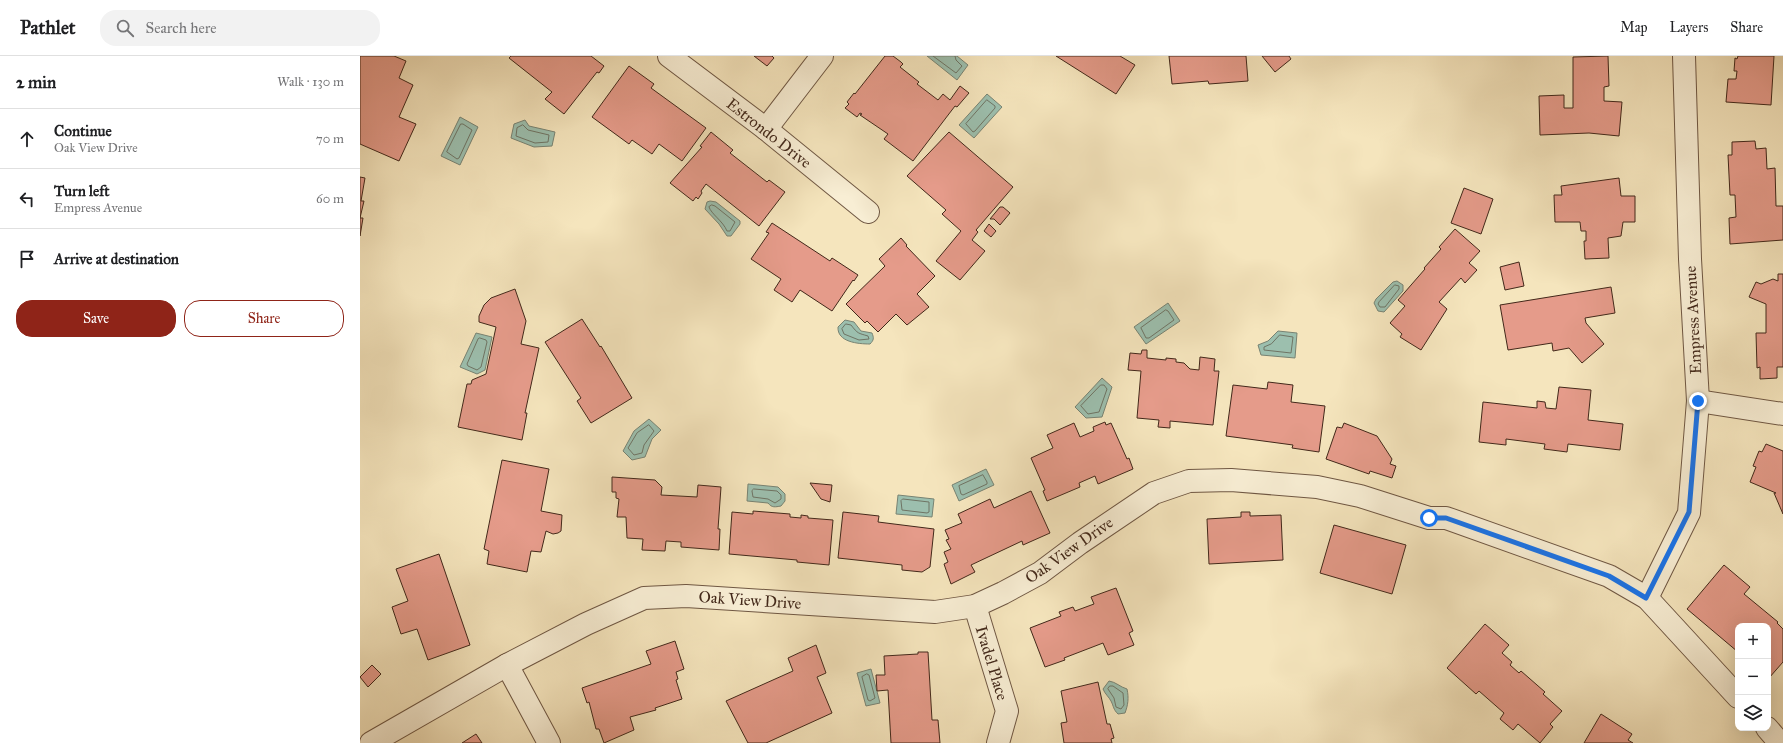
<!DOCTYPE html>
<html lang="en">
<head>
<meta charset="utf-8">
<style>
	body { margin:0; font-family:"IM FELL Great Primer",serif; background:#f2f2f2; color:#202124 }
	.controls { position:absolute; right:12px; bottom:12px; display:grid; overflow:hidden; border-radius:8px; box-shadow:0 4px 16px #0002 }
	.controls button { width:36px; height:36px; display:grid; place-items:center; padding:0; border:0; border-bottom:1px solid #e0e0e0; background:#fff; color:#202124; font:20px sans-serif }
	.stop { position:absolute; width:12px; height:12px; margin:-9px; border:3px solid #1a73e8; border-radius:50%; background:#fff }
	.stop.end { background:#1a73e8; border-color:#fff; box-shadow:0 1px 4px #0008 }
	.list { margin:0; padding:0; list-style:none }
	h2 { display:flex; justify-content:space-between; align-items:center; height:52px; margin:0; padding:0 16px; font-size:17px }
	h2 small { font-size:13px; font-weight:400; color:#757577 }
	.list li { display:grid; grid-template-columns:26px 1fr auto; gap:12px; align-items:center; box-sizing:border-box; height:60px; padding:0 16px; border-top:1px solid #e0e0e0 }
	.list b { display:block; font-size:15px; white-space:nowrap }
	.list p { margin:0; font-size:13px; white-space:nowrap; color:#757577 }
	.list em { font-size:13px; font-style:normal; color:#757577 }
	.actions { display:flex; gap:8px; padding:12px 16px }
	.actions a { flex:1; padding:9px 0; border:1px solid #8f2418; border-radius:16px; text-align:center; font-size:14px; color:#8f2418 }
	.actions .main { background:#8f2418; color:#fff }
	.icon { flex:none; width:22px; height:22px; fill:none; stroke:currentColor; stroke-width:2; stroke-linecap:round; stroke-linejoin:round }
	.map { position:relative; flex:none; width:1423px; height:687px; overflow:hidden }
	header { display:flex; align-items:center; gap:24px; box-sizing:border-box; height:56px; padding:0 20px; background:#fff; border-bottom:1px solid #e0e0e0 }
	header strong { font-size:19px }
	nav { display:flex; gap:22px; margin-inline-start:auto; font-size:14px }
	.search { width:280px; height:36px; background:#f2f2f2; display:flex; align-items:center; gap:10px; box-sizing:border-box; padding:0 14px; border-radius:16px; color:#757577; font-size:15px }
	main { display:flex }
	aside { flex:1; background:#fff }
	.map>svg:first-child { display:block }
	.water { fill:#9cbfae; stroke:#788373 }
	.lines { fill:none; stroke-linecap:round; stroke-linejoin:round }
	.shore { stroke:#6f7464; stroke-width:1 }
	.building { fill:#e59b8a; stroke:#42281a }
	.minor-casing { stroke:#6f5743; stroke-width:24 }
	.minor { stroke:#f8eed4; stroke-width:22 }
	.route { stroke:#1a73e8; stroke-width:5 }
	.labels { text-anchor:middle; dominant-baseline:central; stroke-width:3; stroke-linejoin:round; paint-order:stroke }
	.street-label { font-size:16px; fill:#42281a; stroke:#f8eed4 }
</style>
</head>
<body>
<header>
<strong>Pathlet</strong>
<div class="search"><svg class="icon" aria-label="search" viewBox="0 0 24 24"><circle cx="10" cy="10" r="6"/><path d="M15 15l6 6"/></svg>Search here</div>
<nav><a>Map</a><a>Layers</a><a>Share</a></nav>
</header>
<main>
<aside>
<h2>2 min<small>Walk · 130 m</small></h2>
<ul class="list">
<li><svg class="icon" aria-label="ahead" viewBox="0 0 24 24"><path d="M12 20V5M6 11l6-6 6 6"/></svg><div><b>Continue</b><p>Oak View Drive</p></div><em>70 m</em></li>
<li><svg class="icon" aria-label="left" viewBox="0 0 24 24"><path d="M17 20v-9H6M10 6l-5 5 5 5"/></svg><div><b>Turn left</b><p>Empress Avenue</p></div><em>60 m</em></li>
<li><svg class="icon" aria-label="arrive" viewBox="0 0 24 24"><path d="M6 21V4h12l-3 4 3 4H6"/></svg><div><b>Arrive at destination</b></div></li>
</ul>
<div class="actions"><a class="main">Save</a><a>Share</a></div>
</aside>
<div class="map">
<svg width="1423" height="687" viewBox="0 0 1423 687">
	<rect width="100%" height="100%" fill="#f5e5bd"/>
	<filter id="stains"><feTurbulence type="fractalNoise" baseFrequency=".005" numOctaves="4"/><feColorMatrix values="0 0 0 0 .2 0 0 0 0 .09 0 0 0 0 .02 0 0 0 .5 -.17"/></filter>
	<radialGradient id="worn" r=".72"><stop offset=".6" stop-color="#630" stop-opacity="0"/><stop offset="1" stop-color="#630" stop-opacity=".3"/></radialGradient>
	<g class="water">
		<polygon points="567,0 597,0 608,9 597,24"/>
		<polygon points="627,38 642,51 614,82 599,69"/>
		<polygon points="100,61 118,71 100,109 81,100"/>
		<polygon points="165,64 169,70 195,76 192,90 174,91 151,82 154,68"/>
		<polygon points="350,145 356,146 380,165 380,168 371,180 367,180 359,168 345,153 347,146"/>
		<polygon points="1037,225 1043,229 1043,235 1024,256 1018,255 1014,247 1016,243 1033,226"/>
		<polygon points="808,247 820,265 786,288 774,271"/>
		<path d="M 485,264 L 494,266 L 501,275 L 512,277 C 514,282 514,284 510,288 C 498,288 477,286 478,271 Z"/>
		<polygon points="918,275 937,277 935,302 901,299 898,289 908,285"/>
		<polygon points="116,277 132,281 125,314 117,318 100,311"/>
		<polygon points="742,322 752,331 742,361 726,362 715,351"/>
		<polygon points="289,363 301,374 292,383 285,401 272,404 263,395 274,375"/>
		<polygon points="626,413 634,429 599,445 592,429"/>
		<path d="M 388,428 L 418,431 L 425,438 L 425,445 L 421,450 C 415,451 412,452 408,447 L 387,445 Z"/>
		<polygon points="538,439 574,443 572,461 536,458"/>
		<polygon points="511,613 520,647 506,650 497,617"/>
		<path d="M 749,625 C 756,626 760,631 767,633 C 769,642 768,649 765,657 L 758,658 C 753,653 754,651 751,645 C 749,641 745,638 743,633 Z"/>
	</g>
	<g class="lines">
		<g class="shore">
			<polyline points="573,0 596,17 602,10 596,4 595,0"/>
			<polygon points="627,44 635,50 635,52 615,75 613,76 606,68"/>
			<polygon points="101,68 103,68 112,74 99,102 97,103 87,96"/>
			<polygon points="163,69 168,74 189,79 188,86 175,87 156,80 157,72"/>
			<path d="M 352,149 L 355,150 L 375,166 L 370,175 L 367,175 C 363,165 351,158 349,151 Z"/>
			<polygon points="1035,229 1039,230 1039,233 1025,251 1020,251 1018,248 1019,246"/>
			<polygon points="806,254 808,255 814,264 789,282 786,282 781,272"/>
			<path d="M 486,268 L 491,269 C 498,278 498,277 508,280 L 509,283 L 499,284 L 484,278 L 482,273 Z"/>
			<polygon points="920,279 933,281 931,297 904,294 904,291 911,288"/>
			<polygon points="120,282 126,284 127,286 121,311 117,314 108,310 107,308 118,283"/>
			<polygon points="741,329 744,329 747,333 739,356 728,358 721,350"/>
			<polygon points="289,369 294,375 284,389 282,397 274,399 268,392 277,377"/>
			<polygon points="623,419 627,426 627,428 603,439 601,438 599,430"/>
			<polygon points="394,433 417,435 421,439 421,443 415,447 408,443 393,441 392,435"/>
			<polygon points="543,443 569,446 569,456 567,457 542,454 541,445"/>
			<polygon points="507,618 509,619 515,642 510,645 508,644 502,621"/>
			<polygon points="750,630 753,630 763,637 764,649 761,653 756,651 754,642 748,633"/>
		</g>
	</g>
	<g class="building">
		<polygon points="0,0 34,0 46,5 39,22 53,29 39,61 56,68 39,105 0,88"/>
		<polygon points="151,0 231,0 244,10 239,17 237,16 204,58 185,43 192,36 149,2"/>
		<polygon points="394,0 412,0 414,2 407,10"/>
		<polygon points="525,0 533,0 541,6 543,8 540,11 559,26 557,28 578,44 583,38 590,44 600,30 609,37 597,51 595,50 553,105 524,83 528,78 500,59 502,58 500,57 497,61 485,52 489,48 487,46 494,37 495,38"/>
		<polygon points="696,0 760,0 775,9 756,38"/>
		<polygon points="809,0 886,0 888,25 849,28 848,25 812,28"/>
		<polygon points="902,0 929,0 931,3 915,16"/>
		<polygon points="1248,0 1249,30 1244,31 1244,45 1262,46 1259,80 1229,77 1180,79 1179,40 1204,39 1204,52 1213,52 1213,1"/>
		<polygon points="1378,0 1414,0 1411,49 1366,46 1368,23 1376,23 1377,15 1374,15 1375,2 1377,3"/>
		<polygon points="269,10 294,28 291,32 346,72 322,105 299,88 292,98 272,84 269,88 232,61"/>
		<polygon points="351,76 373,94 370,97 407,126 409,124 425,136 399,170 346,128 341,135 342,137 338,143 336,141 333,145 310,127 342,91 340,90"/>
		<polygon points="589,76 653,131 616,174 618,176 612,184 625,195 600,224 576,205 601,175 582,158 586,154 547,120"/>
		<polygon points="1395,85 1396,93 1406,92 1407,113 1415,112 1416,150 1423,150 1423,184 1370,188 1369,162 1376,161 1375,139 1370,139 1368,99 1372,99 1372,86"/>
		<polygon points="0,121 5,122 1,145 4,145 0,162 3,162 0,180"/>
		<polygon points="1259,122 1261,140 1275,140 1275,166 1263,166 1261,180 1248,182 1249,202 1225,203 1224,185 1226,185 1226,175 1221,175 1220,166 1195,166 1194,139 1202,139 1201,130"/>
		<polygon points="1104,132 1133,143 1121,178 1091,167"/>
		<polygon points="640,151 643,151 650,157 640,169 634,163 630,163"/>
		<polygon points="412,167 470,205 472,202 498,219 494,225 493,224 472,255 440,234 432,246 414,234 421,223 391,203 409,177 406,176"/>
		<polygon points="629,168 636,175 631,181 624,175"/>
		<polygon points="1095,173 1120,195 1109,207 1117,214 1105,227 1101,222 1079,246 1087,253 1061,294 1040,281 1042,278 1030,267 1045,250 1038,244 1065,213 1064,212 1081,193 1079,191"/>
		<polygon points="541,182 547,189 546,190 575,220 557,238 569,251 547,269 536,258 518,276 507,265 505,267 486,248 525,210 519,203"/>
		<polygon points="1159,206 1164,230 1145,234 1140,211"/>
		<polygon points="1418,218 1423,218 1423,311 1417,311 1417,322 1400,323 1400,311 1397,312 1396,277 1406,277 1406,248 1389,241 1396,226 1401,228 1413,223 1418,225"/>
		<polygon points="1251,231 1255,257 1225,262 1226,267 1244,288 1222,307 1209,292 1193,295 1192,287 1148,294 1140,249"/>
		<polygon points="155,233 166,265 161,288 179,292 165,357 167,357 162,384 98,371 107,328 111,328 112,324 126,318 136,271 119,266 119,260 124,249 131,242"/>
		<polygon points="222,263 240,291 241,290 272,342 231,367 217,345 221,342 185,286"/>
		<polygon points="782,294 787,294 787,302 806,304 806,302 816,303 816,306 824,307 830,313 839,314 840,301 855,303 854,315 859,315 853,369 810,365 810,372 798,371 799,364 777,362 781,315 768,314 770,297 781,298"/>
		<polygon points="908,326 933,329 931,346 965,350 959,396 932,392 933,389 866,380 873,329 907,333"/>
		<polygon points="1199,331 1231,334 1228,364 1263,368 1260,394 1208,388 1207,396 1184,393 1185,388 1146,383 1146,389 1119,386 1123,346 1177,352 1177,345 1185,346 1186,352 1196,353"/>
		<polygon points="745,366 746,369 751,367 767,403 769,402 773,413 738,428 735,420 719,427 720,431 687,445 683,435 685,434 671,402 693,392 687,379 714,367 720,381 734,375 733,371"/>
		<polygon points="984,367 1017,380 1032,403 1030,408 1036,410 1032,422 1010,415 1009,418 966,403 977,371 982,372"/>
		<polygon points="1406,388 1423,395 1423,458 1414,437 1416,437 1390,426 1396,411 1393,410 1399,395 1402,396"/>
		<polygon points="142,404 189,413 181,455 202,459 201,475 198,477 193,478 186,475 181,496 171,495 167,516 127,508 129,495 124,493"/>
		<polygon points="252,421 295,424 302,431 301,439 337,441 338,429 361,431 358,473 360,473 359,494 321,491 321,486 306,485 305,495 282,494 283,483 267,482 266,461 257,461 259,443 256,442 256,436 252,436"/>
		<polygon points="450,427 472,429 470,446 461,443"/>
		<polygon points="671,435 690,477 663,489 662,485 611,509 615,516 591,528 584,508 588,506 584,496 591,493 586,484 589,483 585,474 602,467 598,458 630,443 634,452"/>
		<polygon points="393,455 430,458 430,461 441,462 441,459 448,460 448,462 473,464 469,509 437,506 437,504 369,498 372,456 393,458"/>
		<polygon points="483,456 519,460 518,466 574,473 570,511 562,516 542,514 542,509 478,502"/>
		<polygon points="881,456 890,456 890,460 921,459 923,504 849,508 847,463 881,461"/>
		<polygon points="974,469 1046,489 1032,538 960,517"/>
		<polygon points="79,498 110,589 68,604 57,573 41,578 32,551 48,545 36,513"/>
		<polygon points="1364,509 1390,531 1384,538 1418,566 1417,567 1423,573 1423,606 1409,622 1408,621 1408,570 1378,570 1378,596 1327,553"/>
		<polygon points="756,532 773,575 769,577 774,589 748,599 743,587 704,602 705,604 685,611 670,572 701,560 699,556 713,551 715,555 734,548 731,541"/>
		<polygon points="1125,568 1149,589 1142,597 1152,606 1150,609 1159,617 1161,615 1185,636 1183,638 1202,655 1190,668 1193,671 1180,687 1158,668 1153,674 1140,663 1144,657 1119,635 1116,638 1087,612"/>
		<polygon points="315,585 324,613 316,616 318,623 316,624 322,643 295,652 296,654 270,661 274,674 244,687 239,673 236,673 229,646 227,647 222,632 291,608 286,595"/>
		<polygon points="456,589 466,617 457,621 472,657 406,687 388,687 366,645 433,615 428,602"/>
		<polygon points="558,596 568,596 572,664 578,664 580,687 531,687 528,634 517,635 516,619 525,619 524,600 558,598"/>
		<polygon points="12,609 21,618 8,631 0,621"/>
		<polygon points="738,626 747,668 750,668 754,682 751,683 752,687 704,687 701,667 707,666 701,635"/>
		<polygon points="1241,658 1272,678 1268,684 1273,687 1224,687"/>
		<polygon points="116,678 122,687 102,687"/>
	</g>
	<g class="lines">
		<g class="minor-casing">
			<g id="minor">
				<polyline points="309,0 406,73 508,156"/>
				<polyline points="406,73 462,0"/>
				<polyline points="1338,345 1423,358"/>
				<polyline points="1287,542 1329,457 1338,345 1330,203 1324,0"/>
				<polyline points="615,550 647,655 638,687"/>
				<polyline points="147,609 189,687"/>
				<polyline points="1407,672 1420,687"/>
				<polyline points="11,687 147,609 226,568 284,542 326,540 575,556 615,550 643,537 680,517 720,487 794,437 829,425 871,424 957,431 1000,440 1069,462 1086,462 1249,520 1287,542 1378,641"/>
			</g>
		</g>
		<use href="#minor" class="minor"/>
	</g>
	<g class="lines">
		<polyline class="route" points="1069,462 1086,462 1249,520 1286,542 1329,456 1338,345"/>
	</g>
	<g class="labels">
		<g class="street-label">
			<text transform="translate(409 77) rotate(38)">Estrondo Drive</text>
			<text transform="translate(1333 264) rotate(-93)">Empress Avenue</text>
			<text transform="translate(709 494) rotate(-35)">Oak View Drive</text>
			<text transform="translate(390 544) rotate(4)">Oak View Drive</text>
			<text transform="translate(632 607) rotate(73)">Ivadel Place</text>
		</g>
	</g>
	<rect width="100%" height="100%" filter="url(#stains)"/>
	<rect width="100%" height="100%" fill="url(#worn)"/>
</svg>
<div class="controls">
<button>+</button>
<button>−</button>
<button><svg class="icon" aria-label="layers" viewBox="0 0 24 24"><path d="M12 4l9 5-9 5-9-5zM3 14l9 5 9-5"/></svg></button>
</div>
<div class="stop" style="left:1069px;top:462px"></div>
<div class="stop end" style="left:1338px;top:345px"></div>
</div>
</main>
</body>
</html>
